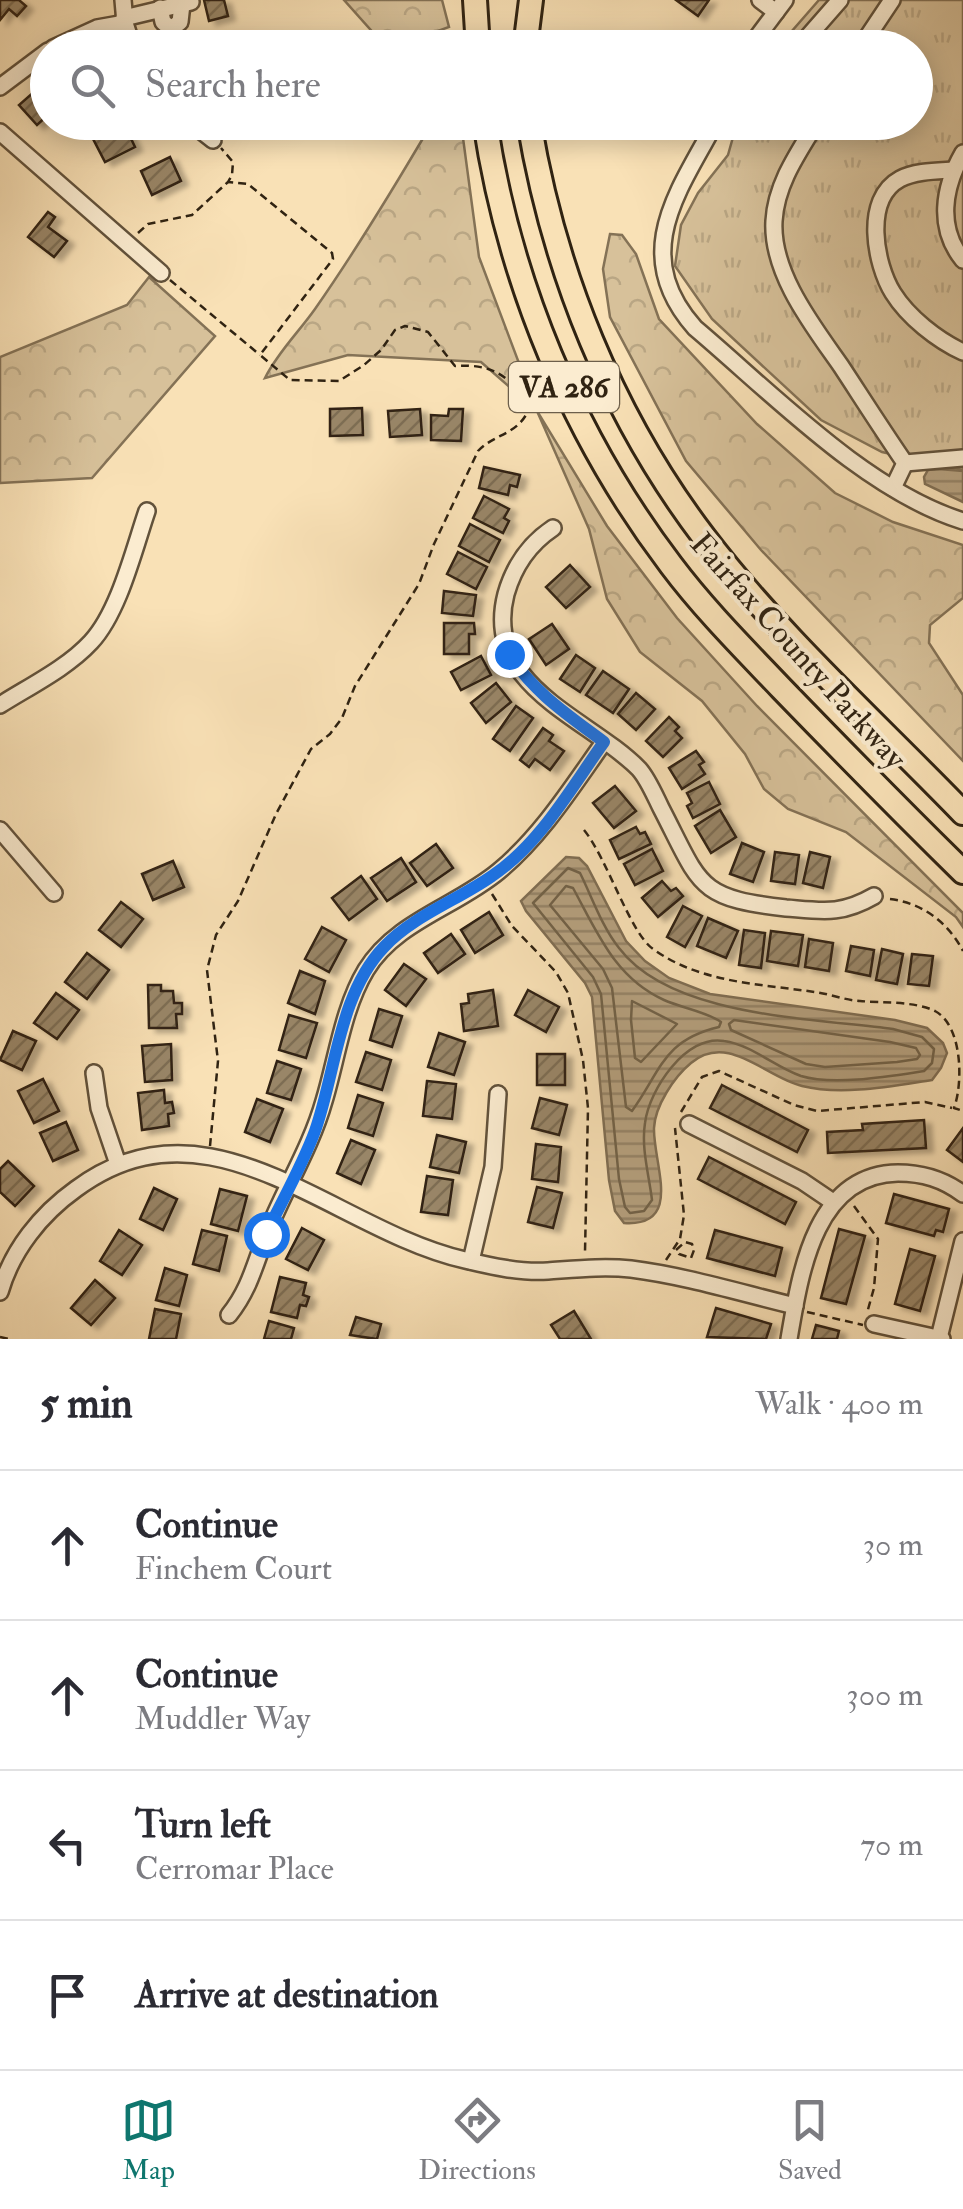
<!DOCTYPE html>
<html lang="en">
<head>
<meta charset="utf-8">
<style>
	body { margin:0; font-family:"IM FELL Double Pica",serif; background:#f7f7f7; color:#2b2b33 }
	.stop { position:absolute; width:30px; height:30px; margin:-22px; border:8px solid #1a73e8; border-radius:50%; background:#fff }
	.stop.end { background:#1a73e8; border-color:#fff; box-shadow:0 2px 10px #0008 }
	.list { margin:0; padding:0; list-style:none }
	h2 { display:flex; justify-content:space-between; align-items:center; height:130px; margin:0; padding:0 40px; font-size:42px }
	h2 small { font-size:32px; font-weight:400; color:#7c7c81 }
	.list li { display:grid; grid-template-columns:65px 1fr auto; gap:30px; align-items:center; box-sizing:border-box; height:150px; padding:0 40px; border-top:2px solid #e1e1e2 }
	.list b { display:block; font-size:38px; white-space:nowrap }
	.list p { margin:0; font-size:32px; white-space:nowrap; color:#7c7c81 }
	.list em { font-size:32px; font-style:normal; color:#7c7c81 }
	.icon { flex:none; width:55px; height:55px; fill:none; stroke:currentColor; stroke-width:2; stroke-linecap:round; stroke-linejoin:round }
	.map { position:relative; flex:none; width:963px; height:1339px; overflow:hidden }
	.search { position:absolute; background:#fff; box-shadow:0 5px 25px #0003; left:30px; right:30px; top:30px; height:110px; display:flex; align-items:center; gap:25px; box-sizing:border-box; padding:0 35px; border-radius:55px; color:#7c7c81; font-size:38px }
	.sheet { height:730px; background:#fff }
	nav { display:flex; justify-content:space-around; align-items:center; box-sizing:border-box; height:140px; border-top:2px solid #e1e1e2; background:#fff; font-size:28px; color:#7c7c81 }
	nav a { display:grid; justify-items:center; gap:5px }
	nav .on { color:#0f766e }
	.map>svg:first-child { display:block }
	.grass { fill:url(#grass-tufts); stroke:#847256; stroke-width:2.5 }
	.forest { fill:url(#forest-crowns); stroke:#847256; stroke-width:2.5 }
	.water { fill:url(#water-rules); stroke:#806e53; stroke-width:2.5 }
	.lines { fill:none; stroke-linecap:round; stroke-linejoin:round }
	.shore { stroke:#726248; stroke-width:2.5 }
	.building { fill:url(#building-hatch); stroke:#302312; stroke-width:2.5; filter:url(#shadow) }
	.minor-casing { stroke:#62523b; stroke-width:20 }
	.highway-casing { stroke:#302312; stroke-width:28 }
	.path { stroke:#302312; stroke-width:2.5; stroke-dasharray:8 5; stroke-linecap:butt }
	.minor { stroke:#fbecd0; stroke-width:15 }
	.highway { stroke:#f9e1b6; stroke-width:22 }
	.route { stroke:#1a73e8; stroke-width:12 }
	.labels { text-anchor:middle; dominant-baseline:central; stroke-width:8; stroke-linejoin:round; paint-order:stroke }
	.shield { fill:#fbecd0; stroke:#6d5f4b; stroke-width:2.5 }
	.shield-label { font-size:30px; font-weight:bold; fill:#302312 }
	.street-label { font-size:32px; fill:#302312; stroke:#fbecd0 }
</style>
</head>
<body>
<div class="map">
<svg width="963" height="1339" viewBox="0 0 963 1339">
	<defs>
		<pattern id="grass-tufts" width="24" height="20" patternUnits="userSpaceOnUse" patternTransform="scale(2.5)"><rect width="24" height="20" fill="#d7c19a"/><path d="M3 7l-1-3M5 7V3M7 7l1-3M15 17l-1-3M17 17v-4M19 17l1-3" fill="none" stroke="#b9a684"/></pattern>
		<pattern id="forest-crowns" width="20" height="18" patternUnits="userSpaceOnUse" patternTransform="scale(2.5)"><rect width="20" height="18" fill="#d7c19a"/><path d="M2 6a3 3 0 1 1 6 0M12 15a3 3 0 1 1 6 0" fill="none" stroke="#b9a684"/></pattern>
		<pattern id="water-rules" width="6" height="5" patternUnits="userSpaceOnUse" patternTransform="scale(2.5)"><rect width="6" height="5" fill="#b5a07e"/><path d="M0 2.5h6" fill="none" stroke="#948266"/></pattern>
		<pattern id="building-hatch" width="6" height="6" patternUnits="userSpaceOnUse" patternTransform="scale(2.5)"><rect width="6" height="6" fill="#998667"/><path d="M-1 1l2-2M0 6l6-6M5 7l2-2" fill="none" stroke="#7d6d53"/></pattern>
		<filter id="shadow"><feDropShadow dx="7" dy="4" stdDeviation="2.5" flood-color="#0004"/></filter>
	</defs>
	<rect width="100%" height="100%" fill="#f9e1b6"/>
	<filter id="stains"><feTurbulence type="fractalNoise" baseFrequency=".002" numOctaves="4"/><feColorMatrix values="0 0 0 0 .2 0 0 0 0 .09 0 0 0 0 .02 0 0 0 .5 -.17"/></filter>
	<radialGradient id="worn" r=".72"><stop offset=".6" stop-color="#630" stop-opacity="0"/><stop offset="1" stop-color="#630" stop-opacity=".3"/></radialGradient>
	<polygon class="grass" points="819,0 963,0 963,470 882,452 821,420 712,319 675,266 681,225 698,193 728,155 737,123 916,122 916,48 778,47"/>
	<g class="forest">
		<polygon points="344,0 442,0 449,27 432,33 412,47 386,47"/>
		<path d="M 432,123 L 461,123 L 479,257 L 537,411 L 607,526 L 677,618 L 757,706 L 963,913 L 963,927 L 956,917 L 846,832 L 788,809 L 764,789 L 745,754 L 702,701 L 640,652 L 607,599 L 589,529 L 537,411 L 481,362 L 348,355 L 265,378 C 278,352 298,333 315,309 C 357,249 395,186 432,123 Z"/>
		<polygon points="610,234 622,235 636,254 659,319 757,424 835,493 893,522 963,545 963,598 930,625 929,643 963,695 963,761 761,550 686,461 610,317 603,269"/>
		<polygon points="149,277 215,336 92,478 0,483 0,357 127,305"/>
	</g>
	<g class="water">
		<polygon points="939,469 963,471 963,502 925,484 924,477 928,470"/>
		<path d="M 566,857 L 579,858 L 587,866 L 626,941 L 645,961 L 669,978 L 710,994 L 895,1020 L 927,1028 L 943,1043 L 947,1053 L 941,1068 L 932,1080 C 892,1086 842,1096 802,1086 C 765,1077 728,1032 691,1063 C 674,1077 655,1106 654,1128 C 653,1164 684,1227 624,1223 L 615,1211 L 609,1180 L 592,997 L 585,983 L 526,911 L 521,901 Z"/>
	</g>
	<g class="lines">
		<g class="shore">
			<path d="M 568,868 L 580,873 C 592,897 602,927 619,948 C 671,1017 812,1018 893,1029 L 922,1037 L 934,1049 L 932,1063 L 924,1071 C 891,1076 834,1086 801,1076 C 775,1067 752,1045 724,1041 C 686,1034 649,1090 645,1123 C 641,1148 649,1175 652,1200 L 644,1211 L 630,1213 L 625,1207 L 619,1179 L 601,994 L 593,977 L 533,903 Z"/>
			<path d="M 566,886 L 573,888 C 597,932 615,978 664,1000 C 682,1008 707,1012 721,1022 L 719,1027 C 663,1040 661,1071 632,1111 L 626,1107 L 612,988 L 603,969 L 550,905 Z"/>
			<polygon points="632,1001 677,1024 641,1062 635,1058 631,1020"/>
			<polygon points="734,1020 890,1042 916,1048 920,1055 917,1059 897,1062 825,1067 806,1064 731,1030 729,1024"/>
		</g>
	</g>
	<g class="building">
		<polygon points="0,0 19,0 26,6 17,16 9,9 0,20"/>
		<polygon points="204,0 224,0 228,16 209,21"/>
		<polygon points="676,0 709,0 698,16"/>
		<polygon points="43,84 48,89 48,115 37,125 19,105"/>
		<polygon points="112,122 123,122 135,147 105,162 90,133"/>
		<polygon points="170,157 181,181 152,195 141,171"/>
		<polygon points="48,212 55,217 48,227 67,241 54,257 28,237"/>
		<polygon points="362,408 363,435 330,436 330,409"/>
		<polygon points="420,409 422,435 390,437 388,411"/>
		<polygon points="449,409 463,409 461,441 431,440 431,415 448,416"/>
		<polygon points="484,467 520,475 517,487 510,485 508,495 479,488"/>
		<polygon points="484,496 509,509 504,518 509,521 503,533 473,518"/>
		<polygon points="470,524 500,540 489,562 459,546"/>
		<polygon points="458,552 487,567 476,589 447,574"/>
		<polygon points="570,565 590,587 566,608 546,587"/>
		<polygon points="444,591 476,595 473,616 442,613"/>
		<polygon points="444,623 474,623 475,634 469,634 469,654 444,654"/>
		<polygon points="552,624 569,649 546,665 529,639"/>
		<polygon points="576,655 595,668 580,692 560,679"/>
		<polygon points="481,656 491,675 461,690 451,672"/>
		<polygon points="603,671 629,689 613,713 586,695"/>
		<polygon points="496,683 511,702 486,723 471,703"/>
		<polygon points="636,693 655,709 636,730 618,714"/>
		<polygon points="516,706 533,718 510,751 493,739"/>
		<polygon points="669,717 679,727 675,731 682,738 663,757 646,741"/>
		<polygon points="543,728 553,735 549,741 564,751 550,770 535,759 529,767 520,760"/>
		<polygon points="696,751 704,762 699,765 705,774 682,789 669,768"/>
		<polygon points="709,782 720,804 693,818 687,806 692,803 687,793"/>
		<polygon points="615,786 636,811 614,828 593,803"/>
		<polygon points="720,810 736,837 711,853 695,826"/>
		<polygon points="636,827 640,834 645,832 651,844 619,859 610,840"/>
		<polygon points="742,843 764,852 753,882 730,874"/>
		<polygon points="436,844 453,868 427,886 410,863"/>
		<polygon points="652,849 663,871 635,885 624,864"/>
		<polygon points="775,852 799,855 795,884 771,881"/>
		<polygon points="810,852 830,857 823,888 803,883"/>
		<polygon points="401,858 416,882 387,901 371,878"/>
		<polygon points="173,861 184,887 153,900 142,874"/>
		<polygon points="361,876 377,899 349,920 332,898"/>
		<polygon points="662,881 671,891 676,888 683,896 658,917 642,898"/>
		<polygon points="121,902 143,919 121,947 99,930"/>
		<polygon points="683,906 702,916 685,947 667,937"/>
		<polygon points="489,912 503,935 475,953 461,930"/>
		<polygon points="708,918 738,931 726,958 697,946"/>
		<polygon points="322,927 346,940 329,972 305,959"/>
		<polygon points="744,930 765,933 761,968 739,965"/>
		<polygon points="771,931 803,935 798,966 767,961"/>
		<polygon points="451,934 465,954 438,973 424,953"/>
		<polygon points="809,939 833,943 829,971 805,967"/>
		<polygon points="851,946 874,950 870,976 846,971"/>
		<polygon points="882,949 903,954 897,984 876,980"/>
		<polygon points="87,953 109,970 87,999 65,982"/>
		<polygon points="912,954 933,956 929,986 908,984"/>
		<polygon points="404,964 426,979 406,1006 385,990"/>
		<polygon points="300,971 325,981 315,1014 288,1003"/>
		<polygon points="148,985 161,985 161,991 173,991 174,1003 182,1003 182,1014 176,1014 177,1028 149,1028"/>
		<polygon points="493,990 498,1026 464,1031 461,1004 469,1003 468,994"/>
		<polygon points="528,990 559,1007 546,1032 515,1015"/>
		<polygon points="56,993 79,1010 57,1039 34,1023"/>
		<polygon points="379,1009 402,1016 392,1047 370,1040"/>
		<polygon points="289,1015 317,1023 306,1058 279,1050"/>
		<polygon points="13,1031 36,1041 22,1070 0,1060"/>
		<polygon points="439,1033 465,1042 454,1075 428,1067"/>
		<polygon points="171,1044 172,1080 145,1082 142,1046"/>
		<polygon points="366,1052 391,1060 382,1090 356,1082"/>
		<rect x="537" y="1054" width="28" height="31"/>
		<polygon points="277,1061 301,1069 291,1100 267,1093"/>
		<polygon points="43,1079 59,1111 34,1123 18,1091"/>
		<polygon points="427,1081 456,1084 452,1119 423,1116"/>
		<polygon points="722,1085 808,1130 797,1152 710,1108"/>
		<polygon points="164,1090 165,1103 172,1102 174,1113 168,1114 169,1126 142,1130 138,1093"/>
		<polygon points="358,1095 383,1103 373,1136 348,1128"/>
		<polygon points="540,1098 567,1105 559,1135 532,1128"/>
		<polygon points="257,1099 283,1109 270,1142 245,1132"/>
		<polygon points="924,1120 926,1148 828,1153 827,1132 863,1130 862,1124"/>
		<polygon points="66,1122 78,1150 53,1161 40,1133"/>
		<polygon points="963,1128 963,1162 947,1150"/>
		<polygon points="437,1135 466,1142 459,1173 430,1167"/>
		<polygon points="351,1140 375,1150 361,1184 337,1173"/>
		<polygon points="536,1144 561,1147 558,1182 532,1179"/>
		<polygon points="709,1157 796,1202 785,1224 698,1179"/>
		<polygon points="8,1161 34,1186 15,1206 0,1192 0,1169"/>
		<polygon points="427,1176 453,1180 448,1215 421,1212"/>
		<polygon points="537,1187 562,1193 553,1228 528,1222"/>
		<polygon points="154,1188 177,1199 163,1230 140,1219"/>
		<polygon points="220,1189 247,1196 238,1231 211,1224"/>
		<polygon points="894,1194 949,1209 943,1232 936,1230 934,1236 886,1223"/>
		<polygon points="302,1228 324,1240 308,1270 286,1259"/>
		<polygon points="839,1229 865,1236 846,1304 821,1298"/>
		<polygon points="119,1230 142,1245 122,1275 100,1261"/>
		<polygon points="202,1230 227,1236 219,1271 193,1264"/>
		<polygon points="715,1230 782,1248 775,1276 707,1258"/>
		<polygon points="910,1249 935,1256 920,1311 895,1304"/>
		<polygon points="165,1268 187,1275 179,1306 156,1300"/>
		<polygon points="280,1277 306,1283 303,1295 309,1297 306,1306 300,1305 297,1318 271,1312"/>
		<polygon points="95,1280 115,1298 91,1325 71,1308"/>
		<polygon points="716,1308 771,1324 766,1339 707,1337"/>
		<polygon points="155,1309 181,1314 176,1339 149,1339"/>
		<polygon points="574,1311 591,1339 560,1339 551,1325"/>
		<polygon points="356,1317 381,1324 377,1339 350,1335"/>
		<polygon points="269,1321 294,1328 291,1339 264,1339"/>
		<polygon points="816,1325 839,1331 837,1339 812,1339"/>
	</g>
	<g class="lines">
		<g class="minor-casing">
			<g id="minor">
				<polyline points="123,0 125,23 133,48"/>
				<polyline points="760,0 776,12"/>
				<polyline points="160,8 163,22 171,29 180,22 182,4"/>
				<polyline points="124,18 191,2"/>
				<polyline points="53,48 97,28 125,23"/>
				<polyline points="749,48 785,0"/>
				<polyline points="798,48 840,0"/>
				<polyline points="860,48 892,0"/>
				<polyline points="0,87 48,51"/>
				<polyline points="190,122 213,140"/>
				<path d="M 716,122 C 677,193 630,255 695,328 C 772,393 866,491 963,521"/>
				<path d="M 817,122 C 798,153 776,184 774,221 C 771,273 813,326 841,366 C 862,398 883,431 905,463 L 893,488"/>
				<polyline points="0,132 161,273"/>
				<path d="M 963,153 C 943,188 937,228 963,260"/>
				<path d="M 953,170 C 937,171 915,171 900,179 C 863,199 875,264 893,293 C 908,317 937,340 963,352"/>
				<polyline points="905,463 963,458"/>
				<path d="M 553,528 C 529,544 514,566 506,594 C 482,687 588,717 639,769 C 648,779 655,796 661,808 C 701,885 696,898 786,908 C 823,911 841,915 874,896"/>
				<path d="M 0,705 C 30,686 67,668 91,642 C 119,612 134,549 147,511"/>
				<polyline points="0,830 54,893"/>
				<polyline points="94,1073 99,1108 118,1164"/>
				<polyline points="689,1124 802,1181 833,1202"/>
				<polyline points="471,1261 493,1167 498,1094"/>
				<path d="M 0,1292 C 12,1250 41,1214 76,1189 C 211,1089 333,1230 465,1260 C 490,1266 521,1273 548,1271 C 576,1269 603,1266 631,1269 C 686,1276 741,1293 795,1306"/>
				<path d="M 229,1315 C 250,1289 255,1263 267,1233 C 285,1188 311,1147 324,1101 C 337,1058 343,1008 366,970 C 396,921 456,907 499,871 C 542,835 572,787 604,742"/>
				<polyline points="874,1324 942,1339"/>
				<polyline points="939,1338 963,1241"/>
				<path d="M 789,1339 C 800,1275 814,1174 898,1173 C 923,1173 943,1179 963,1194"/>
			</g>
		</g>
		<g class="highway-casing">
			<g id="highway">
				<polyline points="475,0 478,48"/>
				<polyline points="525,48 531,0"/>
				<path d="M 485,122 C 509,282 573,436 671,565 C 704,609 744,649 782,689 C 842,751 902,812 963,872"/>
				<path d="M 529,122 C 554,272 612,416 704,537 C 780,637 876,723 963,813"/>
			</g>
		</g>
		<g class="path">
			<polyline points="138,233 148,224 192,215 228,182 232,175 233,162 221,148"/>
			<polyline points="170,280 260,355"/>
			<path d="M 584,830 C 607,858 630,933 653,949 C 700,983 760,984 815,992 C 830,994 844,1000 860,1001 C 883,1003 914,1001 935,1011 C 963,1026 963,1084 954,1108 L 963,1111"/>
			<polyline points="492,894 512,926 556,972 568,993 583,1060 588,1108 585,1252"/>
			<path d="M 890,899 C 922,903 948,922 963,951"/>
			<polyline points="681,1112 702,1077 719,1071 794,1105 817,1111 925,1102 952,1108"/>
			<path d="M 210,1146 L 218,1061 L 207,970 L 216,935 L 238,901 L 276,814 L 311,749 L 330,734 L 342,718 L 355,686 L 419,584 L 434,544 L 478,451 C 493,435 514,435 526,415 C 518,378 493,363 455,366 L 428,332 L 405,326 L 395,330 L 381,350 L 364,365 L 339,381 L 290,380 L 260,355 L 333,259 L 332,253 L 248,184 L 228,182"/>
			<polyline points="854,1206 878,1239 874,1288 867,1313"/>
			<polyline points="676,1250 685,1242 692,1244 694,1250 691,1258 679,1254 678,1249"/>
			<polyline points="666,1260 680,1239 684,1215 675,1128"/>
			<polyline points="807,1312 863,1325"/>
			<polyline points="0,1337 9,1339"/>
		</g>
		<use href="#minor" class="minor"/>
		<use href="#highway" class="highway"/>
	</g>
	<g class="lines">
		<path class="route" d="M 266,1234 C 282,1201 302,1166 315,1131 C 336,1071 339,994 384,947 C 413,916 458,900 492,876 C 540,844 571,788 604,742 C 568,715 533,692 509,654"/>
	</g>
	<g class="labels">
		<rect class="shield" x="509" y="362" width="110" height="50" rx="8"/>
		<g class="shield-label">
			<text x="564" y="387">VA 286</text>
		</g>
		<g class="street-label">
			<text transform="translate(798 651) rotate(48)">Fairfax County Parkway</text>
		</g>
	</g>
	<rect width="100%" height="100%" filter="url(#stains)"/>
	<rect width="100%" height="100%" fill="url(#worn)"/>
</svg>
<div class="stop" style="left:266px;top:1234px"></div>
<div class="stop end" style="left:509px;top:654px"></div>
<div class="search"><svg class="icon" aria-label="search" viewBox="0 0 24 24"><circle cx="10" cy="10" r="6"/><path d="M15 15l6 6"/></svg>Search here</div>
</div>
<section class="sheet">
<h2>5 min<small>Walk · 400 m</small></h2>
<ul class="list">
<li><svg class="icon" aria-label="ahead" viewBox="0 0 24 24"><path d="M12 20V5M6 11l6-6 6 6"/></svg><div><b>Continue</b><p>Finchem Court</p></div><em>30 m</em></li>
<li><svg class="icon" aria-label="ahead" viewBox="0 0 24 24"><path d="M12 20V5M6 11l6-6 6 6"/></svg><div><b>Continue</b><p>Muddler Way</p></div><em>300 m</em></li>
<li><svg class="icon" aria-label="left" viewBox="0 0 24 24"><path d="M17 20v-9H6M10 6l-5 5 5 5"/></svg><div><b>Turn left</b><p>Cerromar Place</p></div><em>70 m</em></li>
<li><svg class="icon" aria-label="arrive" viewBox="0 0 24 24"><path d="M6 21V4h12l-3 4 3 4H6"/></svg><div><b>Arrive at destination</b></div></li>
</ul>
</section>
<nav>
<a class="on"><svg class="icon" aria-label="map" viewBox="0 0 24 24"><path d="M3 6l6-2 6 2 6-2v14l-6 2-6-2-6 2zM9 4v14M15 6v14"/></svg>Map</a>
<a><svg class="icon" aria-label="directions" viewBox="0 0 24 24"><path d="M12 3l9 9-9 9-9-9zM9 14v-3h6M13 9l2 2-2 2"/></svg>Directions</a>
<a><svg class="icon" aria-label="saved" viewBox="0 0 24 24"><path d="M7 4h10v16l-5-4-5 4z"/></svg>Saved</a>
</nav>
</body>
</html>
